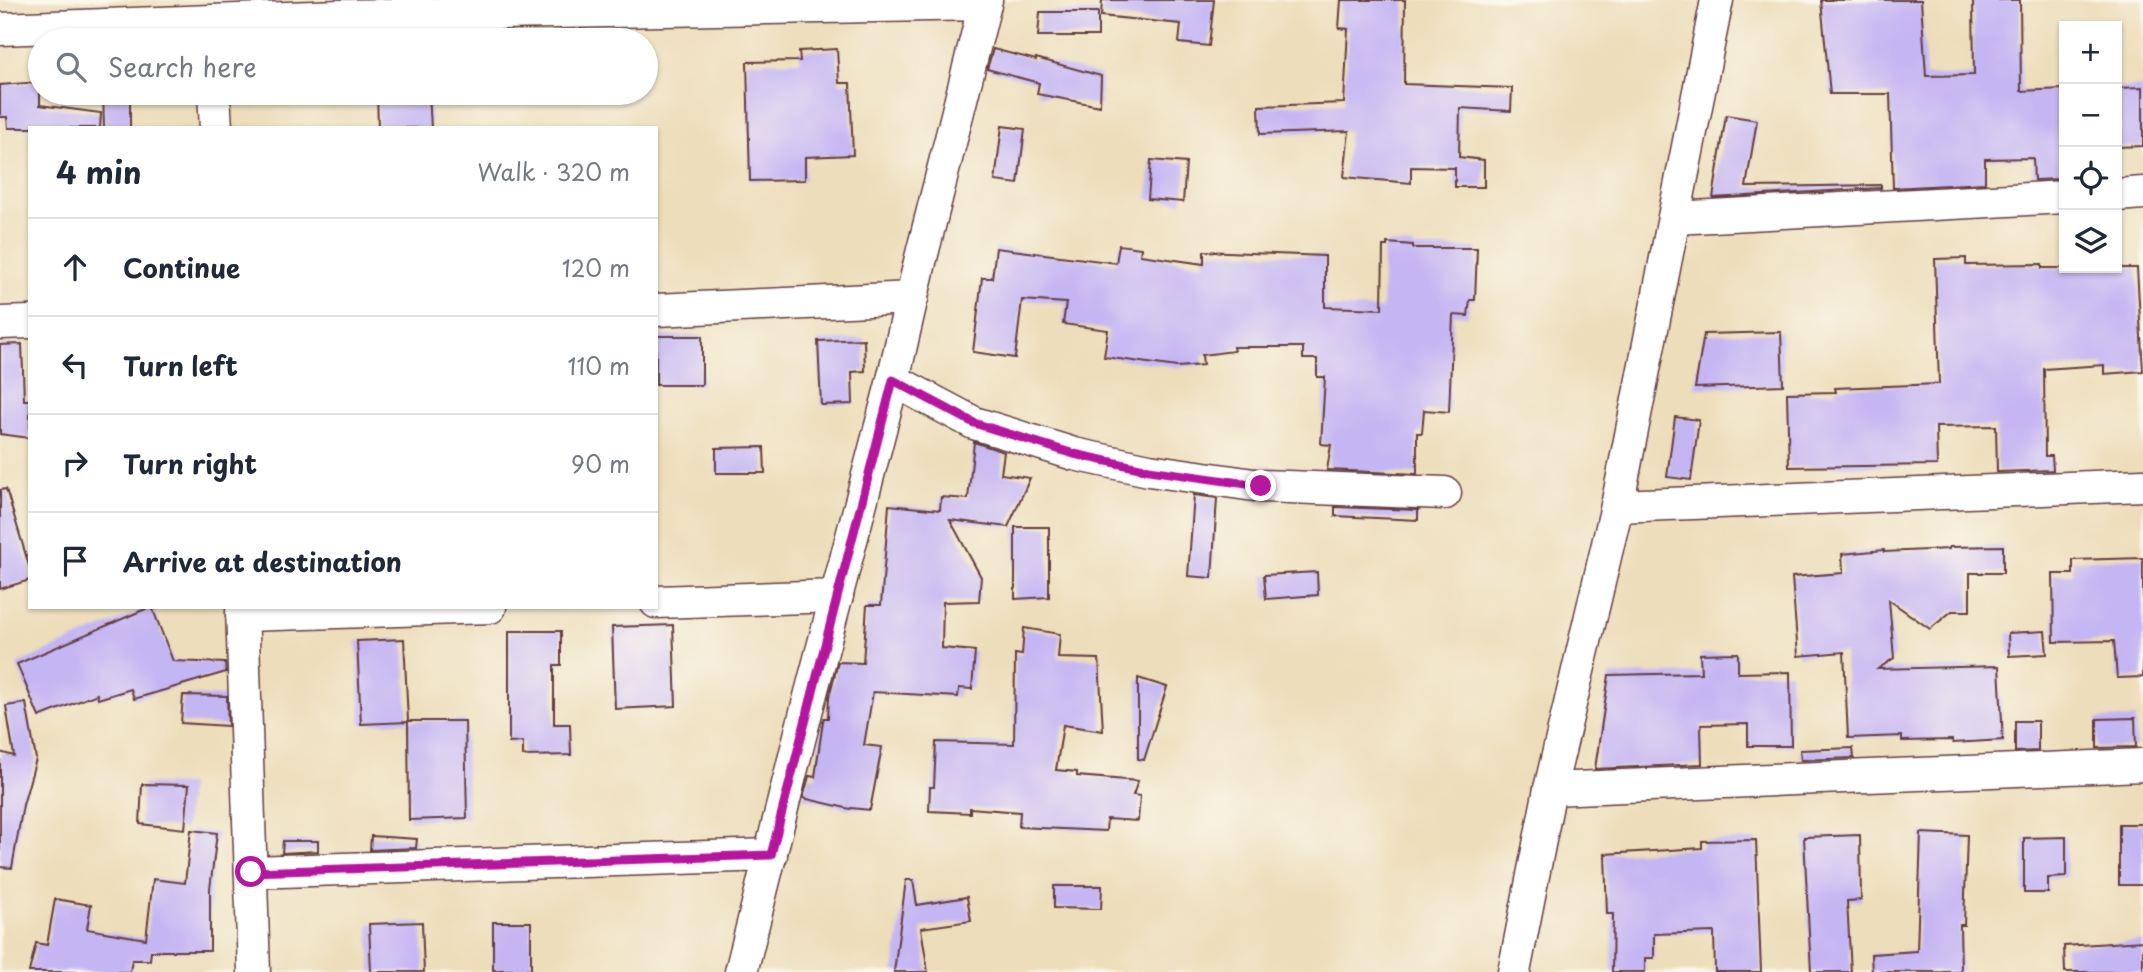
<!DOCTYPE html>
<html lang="en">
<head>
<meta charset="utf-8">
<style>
	body { margin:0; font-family:"Playpen Sans",sans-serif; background:#f2f2f3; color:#1f2937 }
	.controls { position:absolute; right:21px; top:21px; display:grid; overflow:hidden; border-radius:0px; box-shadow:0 2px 5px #0004 }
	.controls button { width:63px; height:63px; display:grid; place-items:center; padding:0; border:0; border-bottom:2px solid #e0e1e3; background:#fff; color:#1f2937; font:35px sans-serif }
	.stop { position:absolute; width:21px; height:21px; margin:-16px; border:5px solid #b5179e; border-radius:50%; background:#fff }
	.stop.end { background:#b5179e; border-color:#fff; box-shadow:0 2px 7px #0008 }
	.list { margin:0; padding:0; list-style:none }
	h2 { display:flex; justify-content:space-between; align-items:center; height:91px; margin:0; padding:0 28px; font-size:30px }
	h2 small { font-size:23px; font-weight:400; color:#747a83 }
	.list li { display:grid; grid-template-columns:46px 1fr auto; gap:21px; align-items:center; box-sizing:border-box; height:98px; padding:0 28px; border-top:2px solid #e0e1e3 }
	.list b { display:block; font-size:26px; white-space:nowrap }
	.list em { font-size:23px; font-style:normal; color:#747a83 }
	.icon { flex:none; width:38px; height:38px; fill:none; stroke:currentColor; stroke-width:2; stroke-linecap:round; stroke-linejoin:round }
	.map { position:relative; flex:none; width:2143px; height:972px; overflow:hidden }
	.search { position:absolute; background:#fff; box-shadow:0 2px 5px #0004; left:28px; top:28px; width:630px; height:77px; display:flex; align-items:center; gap:18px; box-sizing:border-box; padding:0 24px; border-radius:38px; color:#747a83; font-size:26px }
	.panel { position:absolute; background:#fff; box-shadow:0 2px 5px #0004; left:28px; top:126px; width:630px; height:483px; border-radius:0px }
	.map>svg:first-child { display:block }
	.building { fill:#c4b5f3 }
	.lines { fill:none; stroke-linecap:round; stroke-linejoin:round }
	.minor-casing { stroke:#623c40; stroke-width:35 }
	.minor { stroke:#fff; stroke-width:32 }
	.route { stroke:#b5179e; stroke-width:9 }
</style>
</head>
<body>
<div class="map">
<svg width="2143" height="972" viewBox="0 0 2143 972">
	<rect width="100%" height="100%" fill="#fbf7ec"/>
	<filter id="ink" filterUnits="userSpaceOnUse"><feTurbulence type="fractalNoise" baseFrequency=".0143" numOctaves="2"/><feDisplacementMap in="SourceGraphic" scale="14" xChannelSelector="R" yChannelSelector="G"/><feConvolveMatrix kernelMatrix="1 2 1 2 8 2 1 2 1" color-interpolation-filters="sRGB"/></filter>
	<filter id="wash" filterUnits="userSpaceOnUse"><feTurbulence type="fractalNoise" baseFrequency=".00686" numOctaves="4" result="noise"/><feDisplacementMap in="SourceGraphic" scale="28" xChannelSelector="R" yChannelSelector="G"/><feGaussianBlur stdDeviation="1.57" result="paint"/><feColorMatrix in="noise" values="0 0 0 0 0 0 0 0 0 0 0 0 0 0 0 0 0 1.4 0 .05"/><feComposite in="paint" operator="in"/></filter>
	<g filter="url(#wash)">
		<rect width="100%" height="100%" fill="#edddba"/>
		<g id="blocks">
			<g class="building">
				<polygon points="1102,0 1214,0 1209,46 1179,43 1181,24 1101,16"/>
				<polygon points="1341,0 1405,0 1404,84 1512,88 1511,111 1460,108 1459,157 1484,160 1484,187 1455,187 1455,168 1411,167 1411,183 1344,177 1349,131 1260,134 1259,106 1344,103 1348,29 1339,28"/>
				<polygon points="1821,0 1921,0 1926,76 1974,75 1973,0 2020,0 2021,91 2064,89 2064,179 2034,180 2033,158 1985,159 1985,183 1893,188 1890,94 1830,94"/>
				<polygon points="1040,12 1098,12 1098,36 1038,36"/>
				<polygon points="837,49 839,83 850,83 853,155 805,157 805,180 750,181 747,62 800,61 799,51"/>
				<polygon points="993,49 1036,60 1036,58 1101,76 1100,106 1037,94 1039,83 987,69"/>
				<polygon points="40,82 40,105 101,113 100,128 8,128 7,117 0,117 0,85"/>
				<polygon points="2143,87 2143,146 2117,147 2117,88"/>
				<polygon points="103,93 130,93 130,128 104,128"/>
				<polygon points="377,93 429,93 431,128 378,128"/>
				<polygon points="1726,115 1757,120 1746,187 1881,185 1881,188 1713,198"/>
				<polygon points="1002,126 1025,129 1018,184 995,181"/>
				<polygon points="1151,160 1186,163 1183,202 1148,199"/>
				<polygon points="1387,243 1413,245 1413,248 1477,248 1475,300 1470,300 1468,316 1453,315 1449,412 1424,410 1422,433 1417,433 1417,474 1327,470 1331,445 1321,444 1325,377 1317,377 1317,359 1303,359 1303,347 1233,347 1234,351 1202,355 1203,365 1177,367 1104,357 1108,330 1063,324 1066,303 1022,300 1015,358 973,352 982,278 992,278 996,248 1116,263 1119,245 1141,248 1140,255 1204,264 1204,251 1325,256 1325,307 1382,309 1383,246 1387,246"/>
				<polygon points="1966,258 1966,265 2042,264 2042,268 2137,268 2143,371 2104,374 2104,365 2044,369 2045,456 2052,456 2053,470 1997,472 1996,426 1936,427 1937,465 1789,467 1787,393 1836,392 1835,388 1939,384 1935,259"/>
				<polygon points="1781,332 1783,385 1695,388 1704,334"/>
				<rect x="656" y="336" width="46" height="49"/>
				<polygon points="864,339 865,371 852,372 853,404 821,405 818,341"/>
				<polygon points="22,344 24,400 30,400 30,438 0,434 0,345"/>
				<polygon points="1675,417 1699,420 1691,480 1667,477"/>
				<polygon points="974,442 1004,452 1001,474 1030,478 1008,527 950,520 981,577 979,601 943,602 942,648 975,651 972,689 959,688 958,697 873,692 864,745 882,747 870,810 851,808 850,809 803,798 809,776 815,777 823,721 824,718 828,718 829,697 838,662 863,663 867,605 881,605 889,505 940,510 941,497 968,499"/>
				<polygon points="764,447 765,473 716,473 716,448"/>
				<polygon points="6,489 30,569 30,580 0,589 0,490"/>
				<polygon points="1194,495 1217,498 1212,578 1188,576"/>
				<polygon points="1335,507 1418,510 1418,520 1335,516"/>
				<polygon points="1015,527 1049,527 1049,597 1015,599"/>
				<polygon points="2003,546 2003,573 1970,573 1970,611 1952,611 1930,629 1889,600 1894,658 1878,669 1999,666 2003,740 1953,743 1952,740 1902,741 1902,736 1848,738 1844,652 1798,656 1792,577 1843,573 1842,554 1884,550 1884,552 1949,549 1949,547"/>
				<polygon points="2143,558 2143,677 2117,678 2114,641 2054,642 2053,574 2073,574 2073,560"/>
				<polygon points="1317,572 1318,595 1266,599 1264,575"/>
				<polygon points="150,607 152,607 173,661 225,663 226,672 134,699 131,689 98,699 97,694 39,717 17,664"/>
				<polygon points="673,625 676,706 615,709 612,627"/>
				<polygon points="1024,628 1060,634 1058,658 1099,659 1103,731 1063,725 1056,770 1077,772 1077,776 1138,781 1133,795 1140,796 1138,821 1107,819 1106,831 1019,827 1020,812 970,808 970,813 929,811 930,787 934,787 936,742 1014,744 1015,654 1022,655"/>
				<polygon points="509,631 561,631 561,665 554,665 554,724 570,724 571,755 523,756 523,742 509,743"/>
				<polygon points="2045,631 2047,654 2009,656 2008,633"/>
				<polygon points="404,639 408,721 465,721 467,818 409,820 408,722 361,724 357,641"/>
				<polygon points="1738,653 1738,673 1790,672 1791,746 1748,746 1748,724 1701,725 1702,764 1595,769 1609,675 1701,673 1700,654"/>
				<polygon points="1138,678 1167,687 1144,760 1138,759"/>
				<polygon points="183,695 227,696 228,726 181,723"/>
				<polygon points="26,703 36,759 23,805 12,868 0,867 0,752 14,756 6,706"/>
				<polygon points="2135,718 2136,747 2097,748 2097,719"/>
				<polygon points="2015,721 2038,721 2038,751 2015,752"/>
				<polygon points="1853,748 1854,758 1801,760 1800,750"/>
				<polygon points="142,784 189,785 185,829 140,824"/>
				<rect x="2119" y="824" width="24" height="61"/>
				<polygon points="191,830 217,833 210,889 210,951 151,951 150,960 132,960 130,972 29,972 36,943 47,945 55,899 91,905 87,929 146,939 153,879 185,883"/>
				<polygon points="1921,833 1967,835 1964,925 1960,925 1961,972 1872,972 1871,954 1917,951"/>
				<polygon points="1860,835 1861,900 1847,901 1851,972 1811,972 1804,837"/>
				<polygon points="371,836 417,839 416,848 370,850"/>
				<polygon points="2066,837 2066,877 2048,878 2048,893 2024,893 2024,838"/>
				<polygon points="1756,840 1761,972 1715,972 1714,932 1654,934 1654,958 1645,958 1645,972 1612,972 1613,914 1607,914 1605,854 1702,848 1702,841"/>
				<polygon points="283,841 318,841 318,851 282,853"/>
				<polygon points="906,880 913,880 917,905 967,897 971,921 921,928 928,972 894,972"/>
				<polygon points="1054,886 1102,886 1101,909 1054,908"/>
				<polygon points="422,922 424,972 371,972 369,924"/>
				<rect x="493" y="922" width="38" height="48"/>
				<polygon points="2143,941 2143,972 2065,972 2064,946"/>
			</g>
		</g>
	</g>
	<g filter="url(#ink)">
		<use href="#blocks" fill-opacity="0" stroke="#623c40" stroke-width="2"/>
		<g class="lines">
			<g class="minor-casing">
				<g id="minor">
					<polyline points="0,29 340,16 985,4"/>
					<polyline points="214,93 216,128"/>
					<polyline points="2117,195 2143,193"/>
					<polyline points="1674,218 2064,197"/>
					<polyline points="656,310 912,298"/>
					<polyline points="0,323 30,322"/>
					<polyline points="893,380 974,423 1074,454 1149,470 1261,486 1445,493"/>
					<polyline points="1617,506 2143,485"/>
					<polyline points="656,602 837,596"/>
					<polyline points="242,607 254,972"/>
					<polyline points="242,615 490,607"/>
					<polyline points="1550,789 2143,765"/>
					<polyline points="251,872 771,855"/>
					<polyline points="741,972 805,716 893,380 920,262 986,0"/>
					<polyline points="1514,972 1550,789 1617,506 1717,0"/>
				</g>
			</g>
			<use href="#minor" class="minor"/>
		</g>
	</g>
	<g class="lines" filter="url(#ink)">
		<polyline class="route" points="251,872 771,855 893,380 974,423 1074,454 1149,470 1261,486"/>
	</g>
</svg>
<div class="controls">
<button>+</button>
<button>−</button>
<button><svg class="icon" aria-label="locate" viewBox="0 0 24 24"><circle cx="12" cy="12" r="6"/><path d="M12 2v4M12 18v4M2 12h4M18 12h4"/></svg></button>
<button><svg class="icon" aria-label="layers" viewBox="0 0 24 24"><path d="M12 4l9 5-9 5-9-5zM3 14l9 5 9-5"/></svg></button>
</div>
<div class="stop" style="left:251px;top:872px"></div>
<div class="stop end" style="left:1261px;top:486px"></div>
<div class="search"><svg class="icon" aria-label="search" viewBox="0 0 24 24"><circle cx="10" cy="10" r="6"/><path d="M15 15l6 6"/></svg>Search here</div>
<section class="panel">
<h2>4 min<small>Walk · 320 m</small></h2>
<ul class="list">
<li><svg class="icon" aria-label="ahead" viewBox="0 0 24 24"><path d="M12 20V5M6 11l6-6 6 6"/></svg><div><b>Continue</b></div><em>120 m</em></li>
<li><svg class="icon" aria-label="left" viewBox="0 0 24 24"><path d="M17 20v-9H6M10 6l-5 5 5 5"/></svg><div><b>Turn left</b></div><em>110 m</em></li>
<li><svg class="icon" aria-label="right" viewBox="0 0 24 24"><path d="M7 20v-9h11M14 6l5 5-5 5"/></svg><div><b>Turn right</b></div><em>90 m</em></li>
<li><svg class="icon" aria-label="arrive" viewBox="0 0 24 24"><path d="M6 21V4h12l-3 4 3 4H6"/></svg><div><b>Arrive at destination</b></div></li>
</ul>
</section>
</div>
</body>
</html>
